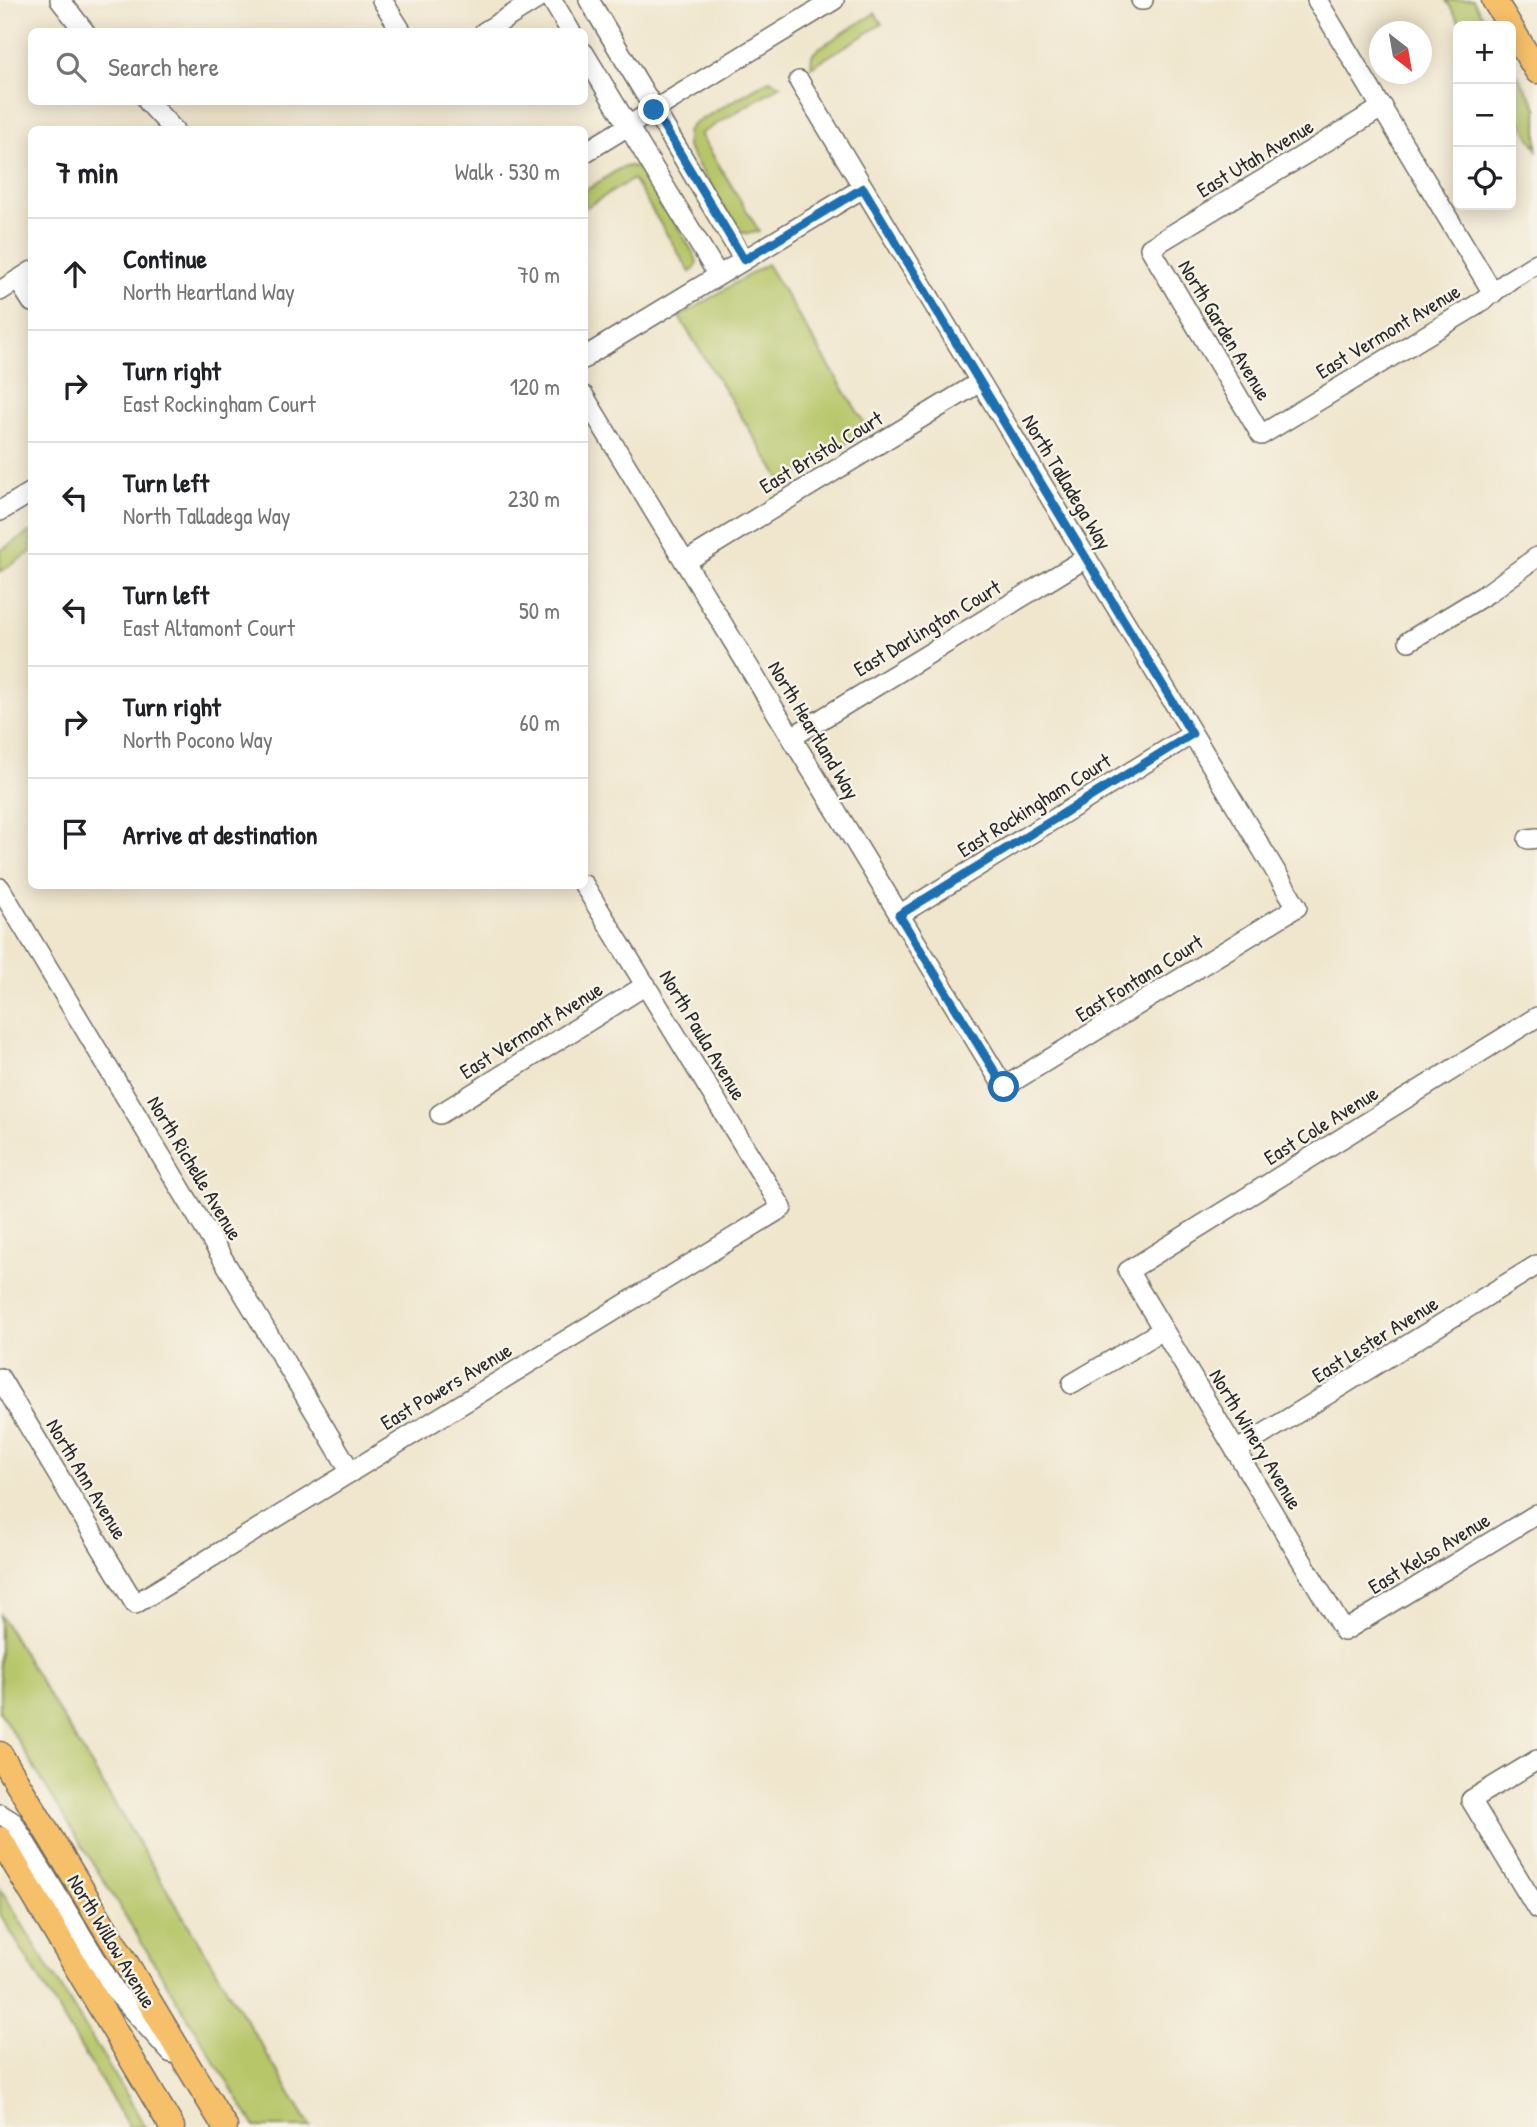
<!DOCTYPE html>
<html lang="en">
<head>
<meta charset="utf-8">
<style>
	body { margin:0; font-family:"Patrick Hand",sans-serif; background:#f2f2f2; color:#202124 }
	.controls { position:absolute; right:21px; top:21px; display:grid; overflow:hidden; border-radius:10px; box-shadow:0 4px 18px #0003 }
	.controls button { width:63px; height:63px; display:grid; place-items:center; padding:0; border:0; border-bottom:2px solid #e0e0e0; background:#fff; color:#202124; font:35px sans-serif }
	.compass { position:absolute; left:1369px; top:21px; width:63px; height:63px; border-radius:50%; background:#fff; box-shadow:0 4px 18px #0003; rotate:149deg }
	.stop { position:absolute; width:21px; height:21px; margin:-16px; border:5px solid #1f6fb2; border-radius:50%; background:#fff }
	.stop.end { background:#1f6fb2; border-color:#fff; box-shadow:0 2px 7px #0008 }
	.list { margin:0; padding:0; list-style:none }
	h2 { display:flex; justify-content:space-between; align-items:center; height:91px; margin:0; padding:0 28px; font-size:30px }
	h2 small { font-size:23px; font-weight:400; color:#757577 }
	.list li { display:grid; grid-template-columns:46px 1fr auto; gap:21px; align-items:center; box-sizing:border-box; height:112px; padding:0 28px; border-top:2px solid #e0e0e0 }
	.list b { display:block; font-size:26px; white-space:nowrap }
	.list p { margin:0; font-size:23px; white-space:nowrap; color:#757577 }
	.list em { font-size:23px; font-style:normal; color:#757577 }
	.icon { flex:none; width:38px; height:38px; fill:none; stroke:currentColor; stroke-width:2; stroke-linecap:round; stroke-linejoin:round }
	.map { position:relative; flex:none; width:1537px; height:2127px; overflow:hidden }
	.search { position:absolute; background:#fff; box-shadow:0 4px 18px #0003; left:28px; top:28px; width:560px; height:77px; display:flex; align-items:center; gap:18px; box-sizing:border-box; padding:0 24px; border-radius:10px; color:#757577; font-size:26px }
	.panel { position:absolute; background:#fff; box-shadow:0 4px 18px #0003; left:28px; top:126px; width:560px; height:763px; border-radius:10px }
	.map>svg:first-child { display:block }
	.green { fill:#b7c669; stroke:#71784a; stroke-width:2 }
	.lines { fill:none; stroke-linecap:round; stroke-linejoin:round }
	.minor-casing { stroke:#706c64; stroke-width:22 }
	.major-casing { stroke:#706c64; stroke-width:27 }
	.minor { stroke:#fff; stroke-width:19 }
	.major { stroke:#f6c06b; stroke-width:24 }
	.route { stroke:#1f6fb2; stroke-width:9 }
	.labels { text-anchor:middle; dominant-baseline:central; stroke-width:5; stroke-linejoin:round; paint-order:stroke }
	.street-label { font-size:21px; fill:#2b2b2b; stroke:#f7f3e8 }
</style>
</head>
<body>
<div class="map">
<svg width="1537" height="2127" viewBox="0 0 1537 2127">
	<rect width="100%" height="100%" fill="#f7f3e8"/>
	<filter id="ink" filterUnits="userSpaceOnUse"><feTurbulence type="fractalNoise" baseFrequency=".0143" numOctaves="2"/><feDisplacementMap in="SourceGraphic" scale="14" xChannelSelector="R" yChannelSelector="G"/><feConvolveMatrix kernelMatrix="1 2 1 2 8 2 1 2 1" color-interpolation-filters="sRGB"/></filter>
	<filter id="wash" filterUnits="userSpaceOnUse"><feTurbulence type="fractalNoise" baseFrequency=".00686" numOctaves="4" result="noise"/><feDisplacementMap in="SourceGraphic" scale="28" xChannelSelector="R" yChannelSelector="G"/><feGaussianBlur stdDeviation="1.57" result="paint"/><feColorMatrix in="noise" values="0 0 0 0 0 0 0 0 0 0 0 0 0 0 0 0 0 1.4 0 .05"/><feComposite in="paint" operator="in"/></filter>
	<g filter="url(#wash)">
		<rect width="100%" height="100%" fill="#f0e6cd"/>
		<g class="green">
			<polygon points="1446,0 1473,0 1488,26 1462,26"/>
			<polygon points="875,13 882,24 811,67 812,55 819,48"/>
			<polygon points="1511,64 1537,108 1537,149 1511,106"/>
			<path d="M 769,80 L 781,85 L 700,134 L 759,231 C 750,234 744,235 736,228 L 687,147 L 687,132 L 692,125 Z"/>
			<polygon points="629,166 640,168 646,174 694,254 697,262 695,268 690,272 633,179 585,208 585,191 619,169"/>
			<polygon points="767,264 868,429 783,483 679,317"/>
			<polygon points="31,531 31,552 0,572 0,551"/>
			<polygon points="0,1615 311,2127 255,2127 0,1712"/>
			<polygon points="0,1888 128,2097 145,2127 129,2127 0,1914"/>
		</g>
	</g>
	<g filter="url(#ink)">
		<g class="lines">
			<g class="minor-casing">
				<g id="minor">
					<polyline points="60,0 85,32"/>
					<polyline points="382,0 402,32"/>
					<polyline points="552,0 571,32"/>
					<polyline points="589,0 744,260"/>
					<polyline points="1141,0 1143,0"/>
					<polyline points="1317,0 1493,293"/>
					<polyline points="484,32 536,0"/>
					<polyline points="584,53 718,275"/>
					<polyline points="148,102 174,130"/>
					<polyline points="1383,107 1150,248 1261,435 1475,306 1511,279 1537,263"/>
					<polyline points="584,153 834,0"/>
					<polyline points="18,280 32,302"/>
					<polyline points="0,291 32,271"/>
					<polyline points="584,359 586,356 863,188"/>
					<polyline points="584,396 1004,1087 1297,907 799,81"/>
					<polyline points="0,511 32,492"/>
					<polyline points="685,562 980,382"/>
					<polyline points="1409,641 1488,593 1537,557"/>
					<polyline points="792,737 1086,558"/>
					<polyline points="1528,839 1537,838"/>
					<polyline points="0,888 351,1472"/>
					<polyline points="899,915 1192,734"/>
					<polyline points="1537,1017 1128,1271 1344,1631 1537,1514"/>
					<polyline points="440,1114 646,985"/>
					<polyline points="0,1378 135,1604 782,1208 584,885"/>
					<polyline points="1072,1384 1163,1330"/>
					<polyline points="1236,1451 1537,1265"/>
					<polyline points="1537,1760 1471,1800 1537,1909"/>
					<polyline points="0,1814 13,1822 20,1834 116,1992 171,2053"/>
				</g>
			</g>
			<g class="major-casing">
				<g id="major">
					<polyline points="1494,0 1510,26"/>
					<polyline points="1511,28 1537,71"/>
					<polyline points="0,1754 225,2127"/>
					<polyline points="0,1839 172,2127"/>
				</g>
			</g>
			<use href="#minor" class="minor"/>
			<use href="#major" class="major"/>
		</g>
	</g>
	<g class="lines" filter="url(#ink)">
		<polyline class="route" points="654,110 744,260 863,188 1192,734 899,915 1004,1087"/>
	</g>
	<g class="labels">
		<g class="street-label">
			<text transform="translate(1255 158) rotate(-31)">East Utah Avenue</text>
			<text transform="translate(1225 330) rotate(59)">North Garden Avenue</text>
			<text transform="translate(1388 331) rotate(-31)">East Vermont Avenue</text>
			<text transform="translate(821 452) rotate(-31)">East Bristol Court</text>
			<text transform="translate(1067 482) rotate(59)">North Talladega Way</text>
			<text transform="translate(927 628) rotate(-31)">East Darlington Court</text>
			<text transform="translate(814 730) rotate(59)">North Heartland Way</text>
			<text transform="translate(1034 805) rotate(-32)">East Rockingham Court</text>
			<text transform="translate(1139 978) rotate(-32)">East Fontana Court</text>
			<text transform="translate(531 1030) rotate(-32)">East Vermont Avenue</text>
			<text transform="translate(703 1035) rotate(59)">North Paula Avenue</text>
			<text transform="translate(1321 1125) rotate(-32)">East Cole Avenue</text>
			<text transform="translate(195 1168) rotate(59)">North Richelle Avenue</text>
			<text transform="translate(1375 1339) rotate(-32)">East Lester Avenue</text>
			<text transform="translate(446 1386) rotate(-31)">East Powers Avenue</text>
			<text transform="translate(1256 1439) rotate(59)">North Winery Avenue</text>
			<text transform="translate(87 1479) rotate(59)">North Ann Avenue</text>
			<text transform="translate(1429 1553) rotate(-31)">East Kelso Avenue</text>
			<text transform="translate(112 1941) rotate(59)">North Willow Avenue</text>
		</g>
	</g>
</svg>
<div class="controls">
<button>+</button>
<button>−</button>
<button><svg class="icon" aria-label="locate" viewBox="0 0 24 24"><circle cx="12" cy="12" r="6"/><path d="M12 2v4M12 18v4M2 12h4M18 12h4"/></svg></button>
</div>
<svg class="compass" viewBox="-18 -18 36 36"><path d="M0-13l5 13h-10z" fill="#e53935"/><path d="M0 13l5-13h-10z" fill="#757577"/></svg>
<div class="stop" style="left:1004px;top:1087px"></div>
<div class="stop end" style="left:654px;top:110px"></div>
<div class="search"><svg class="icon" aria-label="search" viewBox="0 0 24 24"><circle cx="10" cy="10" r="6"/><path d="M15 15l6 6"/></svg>Search here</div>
<section class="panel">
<h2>7 min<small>Walk · 530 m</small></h2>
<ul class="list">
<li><svg class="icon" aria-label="ahead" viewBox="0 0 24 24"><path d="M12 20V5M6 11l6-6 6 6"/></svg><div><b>Continue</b><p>North Heartland Way</p></div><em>70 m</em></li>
<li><svg class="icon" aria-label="right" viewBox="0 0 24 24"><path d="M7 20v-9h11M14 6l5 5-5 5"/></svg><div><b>Turn right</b><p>East Rockingham Court</p></div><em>120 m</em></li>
<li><svg class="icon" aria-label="left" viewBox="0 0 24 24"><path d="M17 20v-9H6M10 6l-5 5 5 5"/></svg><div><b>Turn left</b><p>North Talladega Way</p></div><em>230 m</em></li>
<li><svg class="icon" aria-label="left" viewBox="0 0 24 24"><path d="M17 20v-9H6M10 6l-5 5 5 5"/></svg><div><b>Turn left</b><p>East Altamont Court</p></div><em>50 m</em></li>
<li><svg class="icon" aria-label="right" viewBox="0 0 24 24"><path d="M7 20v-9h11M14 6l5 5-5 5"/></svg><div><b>Turn right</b><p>North Pocono Way</p></div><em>60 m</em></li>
<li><svg class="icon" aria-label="arrive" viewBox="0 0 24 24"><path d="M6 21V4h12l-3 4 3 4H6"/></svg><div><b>Arrive at destination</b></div></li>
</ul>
</section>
</div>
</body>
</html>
